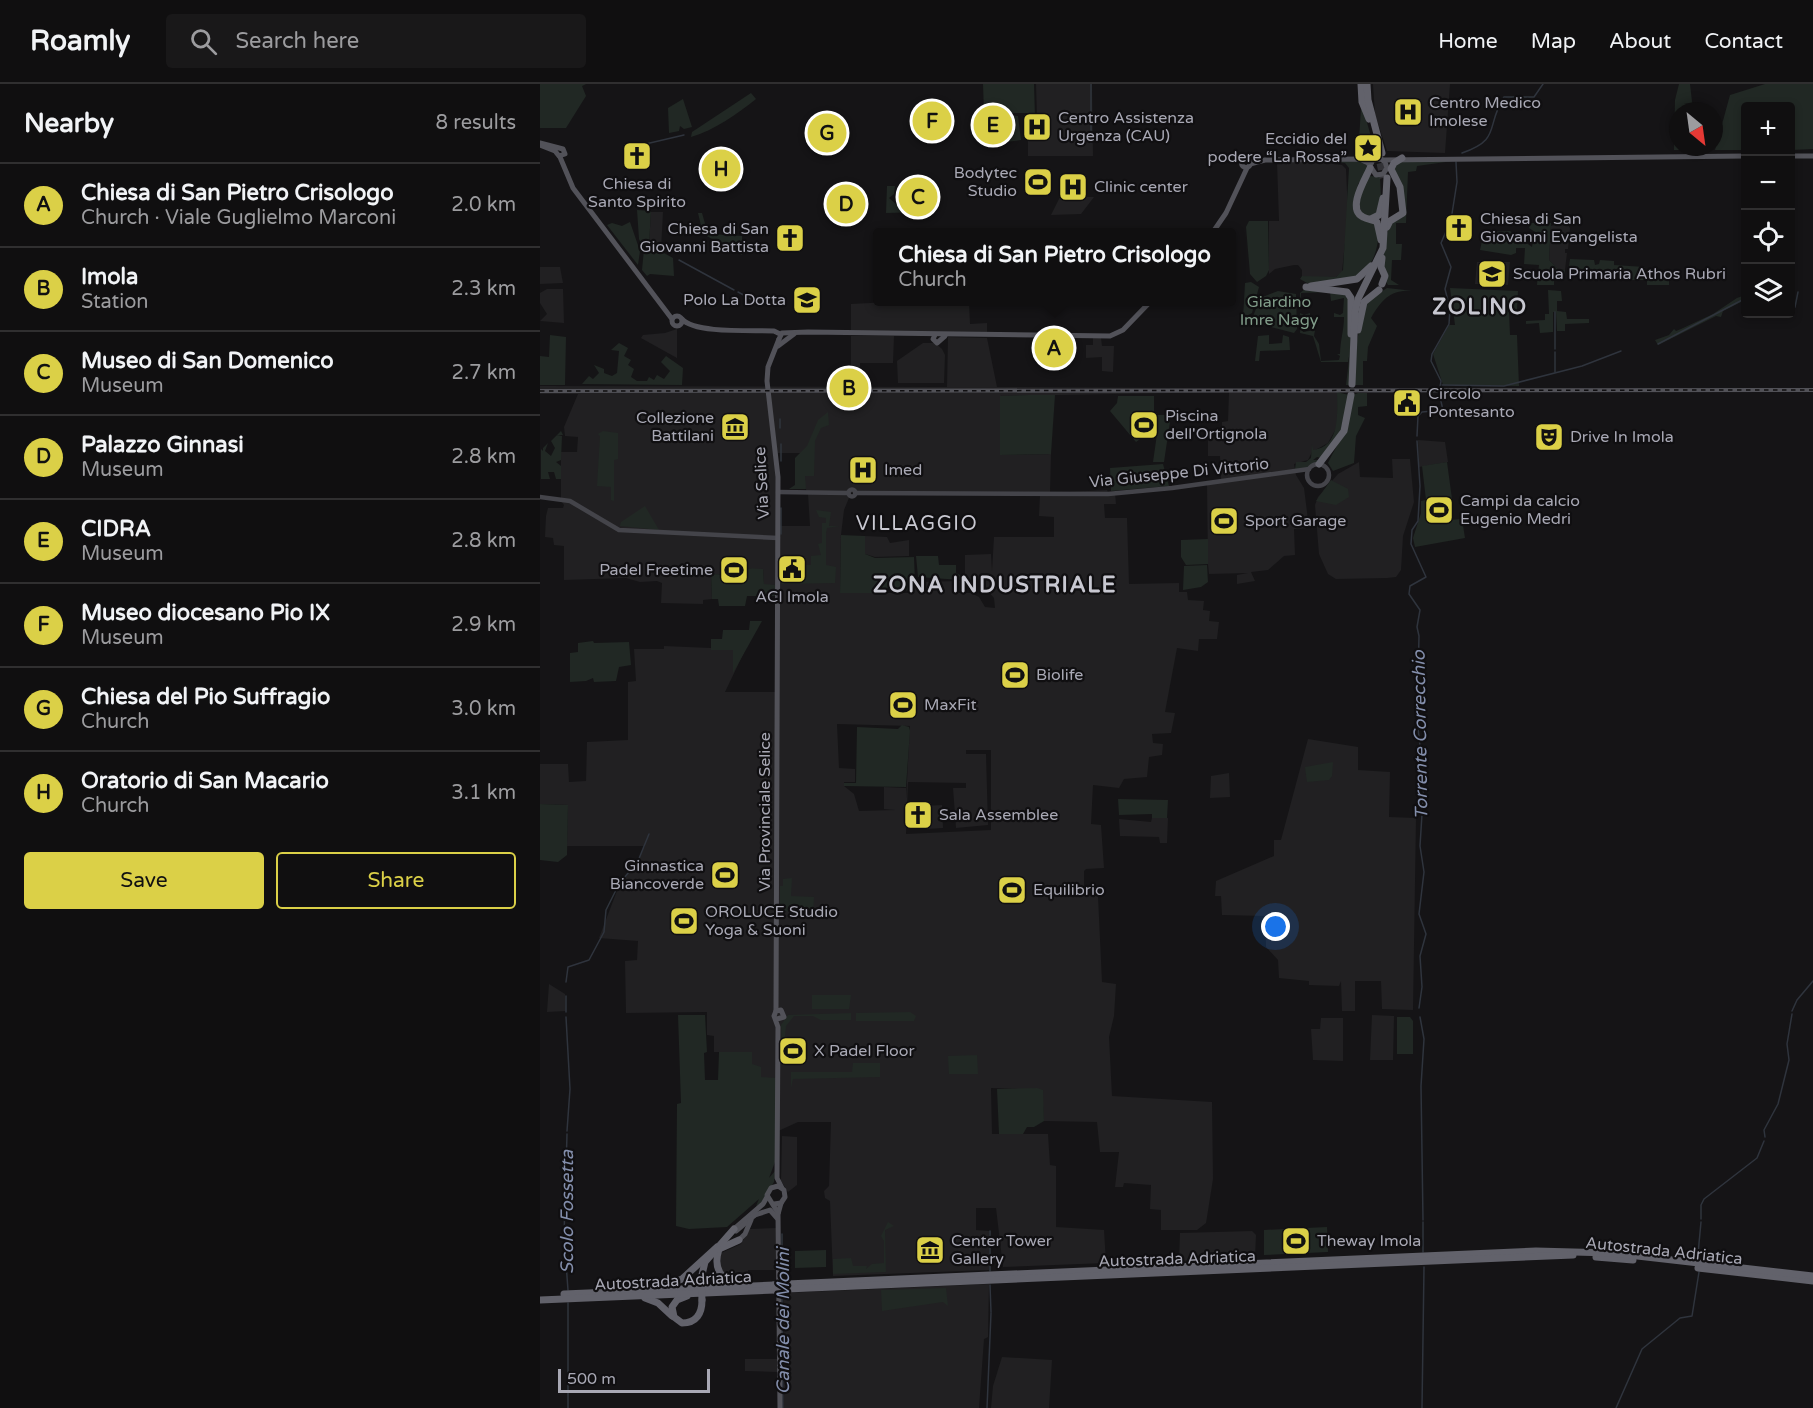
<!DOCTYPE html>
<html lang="en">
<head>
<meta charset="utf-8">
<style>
	body { margin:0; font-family:"Varela Round",sans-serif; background:#191819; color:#f1f3f6 }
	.controls { position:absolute; right:18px; top:18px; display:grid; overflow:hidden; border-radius:6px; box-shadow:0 3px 9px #0003 }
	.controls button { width:54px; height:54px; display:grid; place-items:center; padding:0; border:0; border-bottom:2px solid #302f30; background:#100f10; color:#f1f3f6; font:30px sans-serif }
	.compass { position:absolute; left:1129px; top:18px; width:54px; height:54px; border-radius:50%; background:#100f10; box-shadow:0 3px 9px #0003; rotate:151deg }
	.scale { position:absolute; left:18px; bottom:15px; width:152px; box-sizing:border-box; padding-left:6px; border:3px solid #a8a8b4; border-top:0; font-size:16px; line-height:21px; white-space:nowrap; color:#a8a8b4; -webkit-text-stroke:4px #100f11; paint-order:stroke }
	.you { position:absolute; left:736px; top:843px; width:21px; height:21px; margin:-15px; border:4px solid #fff; border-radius:50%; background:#1a73e8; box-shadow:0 0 0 9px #1a73e833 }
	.badge { display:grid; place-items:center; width:39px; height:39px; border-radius:50%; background:#dbd047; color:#111; font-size:20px; font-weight:700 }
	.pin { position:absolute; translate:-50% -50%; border:3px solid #fff; box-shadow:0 2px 6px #0006 }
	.popup { position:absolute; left:333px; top:144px; width:363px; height:78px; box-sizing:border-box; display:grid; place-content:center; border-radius:6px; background:#100f10; filter:drop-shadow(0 2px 4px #0005); font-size:20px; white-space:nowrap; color:#9c9c9f }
	.popup b { font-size:22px; color:#f1f3f6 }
	.popup::after { content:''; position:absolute; left:50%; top:100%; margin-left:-12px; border:12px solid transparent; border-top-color:#100f10 }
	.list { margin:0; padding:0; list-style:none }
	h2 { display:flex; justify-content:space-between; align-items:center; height:78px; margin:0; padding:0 24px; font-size:26px }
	h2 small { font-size:20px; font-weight:400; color:#9c9c9f }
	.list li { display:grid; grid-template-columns:39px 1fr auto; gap:18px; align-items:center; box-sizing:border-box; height:84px; padding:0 24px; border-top:2px solid #302f30 }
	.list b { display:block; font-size:22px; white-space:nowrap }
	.list p { margin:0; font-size:20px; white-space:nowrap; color:#9c9c9f }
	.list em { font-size:20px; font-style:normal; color:#9c9c9f }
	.actions { display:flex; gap:12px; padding:18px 24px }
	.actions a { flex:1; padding:14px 0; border:2px solid #dbd047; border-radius:6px; text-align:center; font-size:21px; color:#dbd047 }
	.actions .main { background:#dbd047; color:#111 }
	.icon { flex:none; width:33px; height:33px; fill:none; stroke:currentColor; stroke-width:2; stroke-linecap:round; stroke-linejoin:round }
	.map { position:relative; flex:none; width:1273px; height:1324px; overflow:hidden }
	header { display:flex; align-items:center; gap:36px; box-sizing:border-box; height:84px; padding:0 30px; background:#100f10; border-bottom:2px solid #302f30 }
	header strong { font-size:28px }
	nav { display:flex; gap:33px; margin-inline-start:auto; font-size:21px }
	.search { width:420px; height:54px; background:#191819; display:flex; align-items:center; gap:15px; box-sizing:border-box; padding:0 21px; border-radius:6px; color:#9c9c9f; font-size:22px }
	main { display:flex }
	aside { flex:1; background:#100f10 }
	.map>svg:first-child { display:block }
	.built { fill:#212022; fill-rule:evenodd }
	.green { fill:#212824 }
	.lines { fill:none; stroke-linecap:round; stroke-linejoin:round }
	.stream { stroke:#2f343d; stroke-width:1.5 }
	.highway-tunnel { stroke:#323236; stroke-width:7; stroke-dasharray:7 3.5; stroke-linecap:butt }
	.secondary { stroke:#44444a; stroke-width:4.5 }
	.primary { stroke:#525259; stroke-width:5 }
	.highway { stroke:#62626b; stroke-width:7 }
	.rail-casing { stroke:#515157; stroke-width:4 }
	.rail { stroke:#100f11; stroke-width:1.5; stroke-dasharray:4.5; stroke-linecap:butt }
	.highway-bridge { stroke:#62626b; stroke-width:7 }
	.labels { text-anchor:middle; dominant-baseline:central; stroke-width:4.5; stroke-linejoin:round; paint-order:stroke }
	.poi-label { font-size:16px; fill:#a8a8b4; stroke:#100f11; text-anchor:start }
	.park-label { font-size:16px; fill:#819d8a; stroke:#100f11 }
	.street-label { font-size:16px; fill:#a8a8b4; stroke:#100f11 }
	.water-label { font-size:18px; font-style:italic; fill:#838eab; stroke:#100f11 }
	.quarter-label { font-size:20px; letter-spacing:1.5px; fill:#c8c8d1; stroke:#100f11 }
	.district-label { font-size:22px; font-weight:bold; letter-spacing:1.5px; fill:#c8c8d1; stroke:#100f11 }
</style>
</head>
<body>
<header>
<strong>Roamly</strong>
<div class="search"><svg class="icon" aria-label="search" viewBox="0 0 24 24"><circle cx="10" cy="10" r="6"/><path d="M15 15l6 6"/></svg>Search here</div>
<nav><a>Home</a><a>Map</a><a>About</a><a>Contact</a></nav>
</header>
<main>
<aside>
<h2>Nearby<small>8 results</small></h2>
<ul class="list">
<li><span class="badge">A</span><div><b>Chiesa di San Pietro Crisologo</b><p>Church · Viale Guglielmo Marconi</p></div><em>2.0 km</em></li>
<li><span class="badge">B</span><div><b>Imola</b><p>Station</p></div><em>2.3 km</em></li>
<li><span class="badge">C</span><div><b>Museo di San Domenico</b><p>Museum</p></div><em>2.7 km</em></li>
<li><span class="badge">D</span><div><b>Palazzo Ginnasi</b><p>Museum</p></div><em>2.8 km</em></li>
<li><span class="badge">E</span><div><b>CIDRA</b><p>Museum</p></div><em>2.8 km</em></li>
<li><span class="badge">F</span><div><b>Museo diocesano Pio IX</b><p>Museum</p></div><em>2.9 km</em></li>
<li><span class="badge">G</span><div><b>Chiesa del Pio Suffragio</b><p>Church</p></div><em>3.0 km</em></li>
<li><span class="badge">H</span><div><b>Oratorio di San Macario</b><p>Church</p></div><em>3.1 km</em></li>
</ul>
<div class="actions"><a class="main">Save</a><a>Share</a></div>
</aside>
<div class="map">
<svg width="1273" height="1324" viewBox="0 0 1273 1324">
	<rect width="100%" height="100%" fill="#151416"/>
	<g class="built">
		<polygon points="496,0 552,0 553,72 488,72 488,35 497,34"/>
		<polygon points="833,0 910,0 905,69 847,67 835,30"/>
		<polygon points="774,77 802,81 806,85 808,130 802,188 796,193 773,194 762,192 762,186 758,181 754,181 735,185 729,190 729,137 739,137 737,78"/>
		<polygon points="545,92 539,99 539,113 554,113 541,130 511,131 524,105 524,99 534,93"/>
		<polygon points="111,128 123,128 121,166 109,160"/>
		<polygon points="1017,140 1027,140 1030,144 1028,165 1025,165 1025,169 1027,169 1025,186 1018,185 1009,176 1011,142"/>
		<polygon points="937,178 970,178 968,201 935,200"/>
		<polygon points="0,183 20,183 23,199 0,200"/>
		<polygon points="7,205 23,205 24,239 0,237 7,230 0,219 0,209"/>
		<polygon points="349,218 429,218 430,240 447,239 447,248 311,247 311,220"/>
		<polygon points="137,245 137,274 101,254 103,251 125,249"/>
		<polygon points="311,252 354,252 353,279 320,279 320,287 311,287"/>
		<path d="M 408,253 L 447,254 L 457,303 L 808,305 L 808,308 L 797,308 L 798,341 L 788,359 L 772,368 L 768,376 L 754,380 L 756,391 L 764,404 L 769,444 L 754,445 L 755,471 L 744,472 L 728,486 L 711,488 L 715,497 L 697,500 L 697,491 L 708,489 L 669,490 L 668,480 L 667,400 L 681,398 L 680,372 L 668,372 L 668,354 L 682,353 L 682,338 L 688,337 L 689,308 L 458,312 L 460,312 L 460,371 L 511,370 L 510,409 L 567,406 L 569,410 L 575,409 L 576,420 L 564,420 L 565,434 L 587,434 L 589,500 L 639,499 L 639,508 L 647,508 L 648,516 L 664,517 L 663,526 L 670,527 L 669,537 L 679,538 L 677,555 L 659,555 L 658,567 L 637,564 L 625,628 L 635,629 L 631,649 L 612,650 L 613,659 L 623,660 L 622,671 L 609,673 L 607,693 L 584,695 L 579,704 L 553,701 L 551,740 L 561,741 L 564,784 L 546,785 L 544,787 L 544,811 L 558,812 L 562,898 L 576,900 L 574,932 L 569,953 L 572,1012 L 672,1018 L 673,1095 L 667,1133 L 666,1139 L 657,1146 L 621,1146 L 621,1126 L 610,1125 L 611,1101 L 584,1099 L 583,1103 L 575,1103 L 579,1068 L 560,1068 L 557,1038 L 504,1037 L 502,1006 L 451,1004 L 452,1050 L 508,1050 L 510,1081 L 516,1082 L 516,1143 L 564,1146 L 566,1179 L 463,1183 L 456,1124 L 436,1124 L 436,1146 L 449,1147 L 449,1186 L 293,1192 L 290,1117 L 285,1114 L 284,1107 L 289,1102 L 291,1038 L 258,1038 L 236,1048 L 222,1020 L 221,993 L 215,982 L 182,968 L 174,968 L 174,952 L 167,951 L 167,928 L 86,929 L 85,877 L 97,876 L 98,857 L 59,854 L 80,799 L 96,779 L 105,762 L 27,762 L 28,721 L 0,720 L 0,680 L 28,680 L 29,698 L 46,697 L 47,658 L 88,656 L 88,598 L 96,597 L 94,565 L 124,565 L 124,562 L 194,565 L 208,560 L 185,608 L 235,608 L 239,512 L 224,501 L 223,486 L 202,484 L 202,491 L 171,490 L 172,515 L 163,516 L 163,520 L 121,519 L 122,499 L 117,497 L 100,498 L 86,494 L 24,496 L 24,462 L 14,461 L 13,454 L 5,453 L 6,432 L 8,424 L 23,424 L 24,421 L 21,417 L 21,368 L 37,368 L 38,353 L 25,352 L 24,343 L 38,310 L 0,310 L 0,302 L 407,303 ZM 238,369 L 261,369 L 265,403 L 268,410 L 270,442 L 240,442 ZM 311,409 L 500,411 L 499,432 L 514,433 L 514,453 L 454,453 L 452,487 L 451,470 L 425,471 L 425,496 L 446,495 L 446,505 L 454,514 L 455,524 L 445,523 L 439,513 L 431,509 L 419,509 L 420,497 L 375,498 L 372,509 L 300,509 L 301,451 L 304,426 ZM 297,640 L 370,642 L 366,715 L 366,704 L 344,703 L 344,725 L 355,726 L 319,727 L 314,710 L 304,702 L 304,698 L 315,698 L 315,685 L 299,684 ZM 426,666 L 451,666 L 451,746 L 366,750 L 368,698 L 426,699 L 426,704 L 413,704 L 416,744 L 448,741 L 446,670 L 426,670 Z"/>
		<polygon points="553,254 561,254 562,262 574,262 573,288 562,287 562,273 546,274 546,261 553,261"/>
		<polygon points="383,259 395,259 402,265 405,271 404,299 358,299 357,277"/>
		<polygon points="878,356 905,358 908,378 879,383"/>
		<polygon points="852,375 870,375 874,418 863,452 861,486 856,493 847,494 796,495 788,490 779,470 775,421 778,413 798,390 819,378 820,393 853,394"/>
		<polygon points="325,452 347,453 350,459 369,456 369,472 335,473 325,470"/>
		<polygon points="768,655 818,663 818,686 850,688 849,733 876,734 873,926 842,925 841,897 815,897 815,927 802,927 801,897 799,902 769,901 769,897 739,894 738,876 726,863 725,832 682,831 681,812 675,812 676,797 734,772 734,756 741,756"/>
		<polygon points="689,689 690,713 670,714 671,692"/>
		<polygon points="402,721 403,744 386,745 384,722"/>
		<polygon points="612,734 628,734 627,759 620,759 619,753 580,752 579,735 611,738"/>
		<polygon points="9,900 25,910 26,927 7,928"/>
		<polygon points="832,931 854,932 853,976 830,976"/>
		<polygon points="781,934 803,934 803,977 773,976 771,945 780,945"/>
		<polygon points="242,1052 257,1053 257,1101 248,1108 241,1097"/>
		<polygon points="237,1144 237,1186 208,1186 208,1196 204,1196 193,1194 181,1186 181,1169 201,1160 210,1145"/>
		<polygon points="712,1147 716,1151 715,1173 639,1177 640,1149"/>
		<polygon points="449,1200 448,1253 444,1255 439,1324 244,1324 243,1209"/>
		<polygon points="462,1273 512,1276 509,1324 451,1324 453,1302"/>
		<polygon points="205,1275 237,1275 237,1288 205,1287"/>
	</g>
	<g class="green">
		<polygon points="0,0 46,0 42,2 46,12 26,44 0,44"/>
		<polygon points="443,0 494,0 495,33 488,34 488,29 444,29"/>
		<polygon points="1139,0 1150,0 1153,26 1169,26 1138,27 1138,63 1160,63 1159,66 1134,66 1135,16"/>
		<polygon points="1225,0 1273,0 1273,65 1251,66 1250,22 1206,22 1205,66 1175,66 1190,11"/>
		<path d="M 211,9 L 216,15 C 197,30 175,46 151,53 L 152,48 Z"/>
		<polygon points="143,15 152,43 144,45 140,42 139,47 129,49 128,24"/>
		<polygon points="821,25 824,28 836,70 818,70"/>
		<polygon points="459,30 478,32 481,56 466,58 467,35 459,34"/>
		<path d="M 786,77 L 821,77 L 827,82 L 826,89 L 818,100 L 815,125 L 839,145 C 837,195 811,199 767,199 L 760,195 L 762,192 L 796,193 L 803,186 L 809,84 L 805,79 Z"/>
		<path d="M 913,77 L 877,82 L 876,87 L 868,88 L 866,139 L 856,139 L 856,160 L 862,160 L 861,176 L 852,176 L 851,196 L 859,201 L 848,201 C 840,191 843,156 849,144 C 853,136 859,137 864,132 L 853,86 L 859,78 Z"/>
		<path d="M 830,92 L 840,93 L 841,113 L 835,132 L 823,132 C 816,119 821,103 830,92 Z"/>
		<polygon points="347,102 355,102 354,110 349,114 357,121 362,117 372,120 380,115 380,128 346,129"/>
		<polygon points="97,126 111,127 109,161 133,174 134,192 110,190 107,192 102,186 104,165 99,155"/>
		<polygon points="158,129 162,129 166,143 171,150 202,152 202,171 163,150"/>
		<polygon points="709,137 728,137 729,186 726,192 717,198 710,190 706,143"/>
		<polygon points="90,138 100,167 98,181 67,141 72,139 82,142"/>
		<polygon points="991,139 1011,139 1009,176 1018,185 1025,186 1025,190 1014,188 1014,201 997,201 999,181 984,180 985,164 976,164 976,169 971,171 940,166 944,148 970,147 992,163 995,148 989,144"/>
		<polygon points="1030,175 1054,176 1055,181 1059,180 1060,176 1074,177 1074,181 1105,183 1105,191 1111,191 1111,187 1129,188 1129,201 1107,201 1107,196 1082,196 1079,190 1058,190 1057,187 1050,187 1049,191 1028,189"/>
		<polygon points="711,198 719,203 712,229 703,234 705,199"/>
		<path d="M 847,204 L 874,207 C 851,205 842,215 831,234 L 837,242 L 828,263 L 827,277 L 823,277 L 823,301 L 814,301 L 817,257 L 825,218 Z"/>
		<polygon points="910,204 978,207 977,226 969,227 970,251 977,251 979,302 903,301 893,270 909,241 915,241"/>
		<path d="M 765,205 L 805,208 L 808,211 L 812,260 L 810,301 L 806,301 L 810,267 L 808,278 L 781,278 L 773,252 L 760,249 L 761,236 L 763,248 L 775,246 L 774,252 L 779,260 L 781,277 L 799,276 L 800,272 L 797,270 L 800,270 C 800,257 804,246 804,233 L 794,233 L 794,229 L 800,231 L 803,229 L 804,214 L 791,217 L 790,208 L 761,209 L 760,229 L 764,231 L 770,229 L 770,232 L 760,231 L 760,209 Z"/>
		<polygon points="1008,206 1021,207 1022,217 1017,217 1017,227 1026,228 1027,235 1049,235 1049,239 1025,240 1025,247 1017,247 1016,228 1013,228 1013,248 1000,249 999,239 986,240 986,237 1005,236 1005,230 1009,230"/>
		<polygon points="738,207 756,210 757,245 754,249 711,238 720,214"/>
		<polygon points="1205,211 1205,216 1183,227 1181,233 1176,232 1118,261 1115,256 1129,251 1134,245 1136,247 1141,245 1173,230 1197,214"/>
		<polygon points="10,251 26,253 25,301 0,301 0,272 9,273"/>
		<polygon points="729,251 729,260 742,259 743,251 749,253 750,266 720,267 719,277 715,277 718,252"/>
		<polygon points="79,259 88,264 84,272 91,276 88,281 94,285 91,293 97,297 107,297 109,293 114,296 117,291 124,295 130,287 121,278 126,272 143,284 142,301 42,300 49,292 53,295 59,289 54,281 64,285 64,289 72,292 77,289 79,267 71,266"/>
		<path d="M 797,308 L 809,311 L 800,349 L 782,374 L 777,373 L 773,376 L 781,376 C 773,383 765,385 755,385 L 756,378 L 766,378 L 771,374 L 772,360 L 773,366 C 801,363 797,329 797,308 Z"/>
		<path d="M 818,309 L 827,309 L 827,322 L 818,323 L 818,331 L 825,334 L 816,352 L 814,379 L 793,387 L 788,379 C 801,353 811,341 813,311 Z"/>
		<polygon points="489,311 515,311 511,370 460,371 460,312"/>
		<polygon points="578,312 614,312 614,331 631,331 624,378 613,378 617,350 607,350 596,358 570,327 577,319"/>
		<polygon points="288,328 289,341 281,344 275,357 274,392 265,392 266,405 249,405 255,401 255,374 267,362 278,336"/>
		<polygon points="21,347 23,351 17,351 22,352 21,376 16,378 21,382 21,395 16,395 14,388 8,388 10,395 1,395 1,365 3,367 3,364 8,359 5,367 11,372 15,364 11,357"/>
		<polygon points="63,347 78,349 78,375 74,376 74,417 71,416 71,403 57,402 60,352 58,350"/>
		<polygon points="907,378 912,415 907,416 910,436 922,435 925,454 875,463 873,454 881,429 881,417 886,416 882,382"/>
		<polygon points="623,380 629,402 571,407 570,384"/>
		<polygon points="791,396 808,405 809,413 796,421 776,417"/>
		<polygon points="105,422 119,446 80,442 81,438"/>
		<polygon points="276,426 291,428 289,442 299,442 287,444 286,449 286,481 296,483 295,499 242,500 242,491 261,491 261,481 271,481 271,472 281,471 278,460 282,459 282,439 286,439 286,434 279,433"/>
		<polygon points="301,451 325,452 325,470 335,474 374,473 375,498 372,507 344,504 339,509 300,509"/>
		<polygon points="668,455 668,480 646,481 641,473 641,456"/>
		<polygon points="376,472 398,472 399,481 416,481 416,489 422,492 421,496 378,493"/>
		<polygon points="667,481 668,498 661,503 643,506 644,482"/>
		<polygon points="189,482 200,482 200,491 202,484 223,485 224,500 235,501 236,512 207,512 205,522 179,522 178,515 172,515 171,490 198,491 189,490"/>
		<polygon points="210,537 222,537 193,589 193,566 171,566 171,555 182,555 183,546 209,546"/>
		<polygon points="53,557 54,559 89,558 91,581 79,583 76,597 54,598 53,594 46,597 30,598 30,569 38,568 38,559"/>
		<polygon points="362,641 369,643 370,647 366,703 304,702 304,699 316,699 317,643 358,645"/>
		<polygon points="793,678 792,692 789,696 767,698 765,683"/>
		<polygon points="578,715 628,716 627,734 612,734 612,730 579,731"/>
		<polygon points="0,720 28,721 27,771 18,778 0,776"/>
		<polygon points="252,794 251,812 274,813 273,829 240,827 240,802 243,802 243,795"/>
		<polygon points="272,911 311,911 309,925 272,925"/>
		<polygon points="370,928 376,932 374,937 316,937 316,929"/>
		<polygon points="311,929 311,936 281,936 273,932 254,932 246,942 245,952 256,955 256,961 260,961 260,972 242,971 241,941 248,931"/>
		<polygon points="138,931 165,931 167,968 164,969 165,996 178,996 179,968 212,968 212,980 221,983 221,993 236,994 235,1078 229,1094 235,1087 234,1098 220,1120 216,1122 219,1115 187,1143 149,1145 136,1142 137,1020 141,1019"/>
		<polygon points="857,933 870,933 873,937 873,970 857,970"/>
		<polygon points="437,971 438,990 409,990 408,972"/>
		<polygon points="313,979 340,979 340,993 253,995 251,1004 251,988 312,988"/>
		<polygon points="497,1004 503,1006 504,1037 494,1043 487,1043 483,1050 459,1050 457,1005"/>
		<polygon points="348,1138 354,1142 345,1146 346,1188 293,1190 293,1175 311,1174 313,1182 327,1182 326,1185 332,1180 344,1179 344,1157 341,1152"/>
		<polygon points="787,1143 788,1168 724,1171 724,1146"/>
		<polygon points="286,1166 286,1183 255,1184 255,1167"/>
		<polygon points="406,1204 408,1222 403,1218 342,1227 341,1206"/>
	</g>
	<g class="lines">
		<g class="stream">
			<polyline points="551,0 551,59"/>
			<path d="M 922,69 C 962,55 945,43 964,13 L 994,13 L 1003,0"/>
			<polyline points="88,79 88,68 97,62 144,51"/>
			<polyline points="139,176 194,206"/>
			<polyline points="198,208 215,217"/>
			<polyline points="1250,224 1255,223 1258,208"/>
			<polyline points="1015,228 1015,265"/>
			<polyline points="1118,260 1206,214"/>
			<polyline points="1015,268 1015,288"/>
			<polyline points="902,301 964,302 1042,282 1081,267"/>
			<polyline points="900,303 901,297 891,277 892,270 909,240 910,225 905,205 911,183 901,159 911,136 917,98 916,78"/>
			<polyline points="240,344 240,335"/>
			<polyline points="877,352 878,332 882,328 903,326 899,309"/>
			<polyline points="877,357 880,402 878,437 872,446 871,460 886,493 870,502 869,510 880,526 877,543 879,552 877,635 884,698 880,762 884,788 879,830 886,850 880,872 882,903 879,924"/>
			<polyline points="241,360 241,377"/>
			<polyline points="241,424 241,450"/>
			<polyline points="26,898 28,883 49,876 64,848 66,826 79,800 98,777 109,750"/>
			<polyline points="26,912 26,928"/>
			<polyline points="1252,927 1257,916 1273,897"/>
			<polyline points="26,933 30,1005 27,1047"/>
			<polyline points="880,933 884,955 881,1002 883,1136"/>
			<polyline points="27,1050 24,1152 28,1206"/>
			<polyline points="1225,1053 1224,1046 1238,1020 1249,976 1247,960 1252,930"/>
			<polyline points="1161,1135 1161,1121 1164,1115 1217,1074 1224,1057"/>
			<polyline points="883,1138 883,1168"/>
			<polyline points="242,1150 242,1197"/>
			<polyline points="1158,1170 1161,1138"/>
			<polyline points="450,1187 450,1147"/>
			<polyline points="450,1201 451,1228"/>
			<polyline points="242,1208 243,1324"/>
			<polyline points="28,1324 28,1219"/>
			<polyline points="447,1324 451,1229"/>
			<polyline points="882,1324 884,1183"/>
			<polyline points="1076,1324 1102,1265 1140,1234 1152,1232 1159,1188"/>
		</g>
		<polyline class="highway-tunnel" points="838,69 843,94"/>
		<g class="secondary">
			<circle cx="778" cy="391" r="11"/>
			<circle cx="312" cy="409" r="3.5"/>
			<polyline points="238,408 308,409"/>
			<polyline points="315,409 568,410 632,404 769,385"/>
			<polyline points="0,413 30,417 79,446 238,454"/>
		</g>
		<g class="primary">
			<polyline points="0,59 23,65 25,70 19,72 15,67 0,61"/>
			<polyline points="1250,72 1273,72"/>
			<polyline points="20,73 33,104 132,235"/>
			<circle cx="706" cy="79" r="4.5"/>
			<polyline points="843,76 1206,72"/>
			<polyline points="710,80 725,76 820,75 828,79 836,91 843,90 847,84 845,78 841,75 833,76 830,82"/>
			<polyline points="673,148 686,129 707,84"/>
			<circle cx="137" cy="237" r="5"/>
			<path d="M 142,235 C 155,250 214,246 234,247 L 240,250"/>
			<polyline points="395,251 393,255 397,259 405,252"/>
			<polyline points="239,255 242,249 268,248 570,252 583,246 610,218"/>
			<polyline points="238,262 254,250"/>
			<polyline points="236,927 238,393 227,297 228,283 239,255"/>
			<polyline points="237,935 244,933 241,926 236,927 234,932 238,943 237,1094 242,1104"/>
			<polyline points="234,1120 241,1119 245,1113 244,1106 238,1102 231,1104 227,1111 238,1129"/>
			<polyline points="215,1131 230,1126 237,1134"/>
			<polyline points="194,1145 223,1120 227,1113"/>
			<polyline points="196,1147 216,1130"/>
			<polyline points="199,1156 205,1150 211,1136"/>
			<polyline points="240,1324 238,1130 241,1119"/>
		</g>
		<g class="highway">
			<polyline points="821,0 822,18 829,35"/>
			<polyline points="827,0 828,16 842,69"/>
			<path d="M 830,84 C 826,94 806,125 823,133 C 828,136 833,135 837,138 L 841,156"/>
			<polyline points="831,135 839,131 843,114"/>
			<polyline points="847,143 850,137 863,129 860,103 851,85 854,79 862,74"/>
			<polyline points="842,200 845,192 841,183 842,174"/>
			<polyline points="771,202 817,195 831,182"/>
			<polyline points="766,203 807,208 811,214 811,250"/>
			<polyline points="818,246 824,218 839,206"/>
			<polyline points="812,300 815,228 818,215 843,164 847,94"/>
			<polyline points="779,380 804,347 811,311"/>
			<path d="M 179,1165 C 173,1184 180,1197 201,1200"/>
			<polyline points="179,1165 199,1156"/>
			<polyline points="1056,1173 1093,1176"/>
			<polyline points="1158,1184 1273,1197"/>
			<polyline points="161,1195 165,1178 194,1145"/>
			<polyline points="247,1200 996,1167 1071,1169 1273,1192"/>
			<polyline points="122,1203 142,1195 177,1163"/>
			<polyline points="247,1205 1033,1171"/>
			<polyline points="24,1210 234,1201"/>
			<path d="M 147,1212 L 137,1216 L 132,1223 L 134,1233 L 142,1239 C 157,1239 162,1229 162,1216"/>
			<polyline points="105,1214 118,1219 132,1232"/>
			<polyline points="0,1216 235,1206"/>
		</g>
		<g class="rail-casing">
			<polyline id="rail" points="0,307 1273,306"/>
		</g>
		<use href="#rail" class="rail"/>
		<g class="highway-bridge">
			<polyline points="161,1195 162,1216"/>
			<polyline points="234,1201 247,1200"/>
			<polyline points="235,1206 247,1205"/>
		</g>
	</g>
	<defs>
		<g id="hospital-square" transform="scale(1.5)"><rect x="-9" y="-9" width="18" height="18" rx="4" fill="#dbd047" stroke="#100f11"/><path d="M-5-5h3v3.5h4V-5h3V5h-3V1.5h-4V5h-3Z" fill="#111"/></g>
		<g id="sight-square" transform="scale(1.5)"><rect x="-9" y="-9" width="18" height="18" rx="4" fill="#dbd047" stroke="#100f11"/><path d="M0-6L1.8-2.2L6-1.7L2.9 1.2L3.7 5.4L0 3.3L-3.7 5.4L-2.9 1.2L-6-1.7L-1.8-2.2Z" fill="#111"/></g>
		<g id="church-square" transform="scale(1.5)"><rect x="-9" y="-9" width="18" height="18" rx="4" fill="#dbd047" stroke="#100f11"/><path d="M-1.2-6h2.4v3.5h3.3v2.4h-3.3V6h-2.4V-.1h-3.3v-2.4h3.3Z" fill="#111"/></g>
		<g id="stadium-square" transform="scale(1.5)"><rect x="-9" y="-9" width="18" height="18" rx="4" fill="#dbd047" stroke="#100f11"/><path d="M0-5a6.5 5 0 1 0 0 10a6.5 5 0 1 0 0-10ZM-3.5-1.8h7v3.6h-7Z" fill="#111"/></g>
		<g id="school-square" transform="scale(1.5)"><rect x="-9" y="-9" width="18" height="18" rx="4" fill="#dbd047" stroke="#100f11"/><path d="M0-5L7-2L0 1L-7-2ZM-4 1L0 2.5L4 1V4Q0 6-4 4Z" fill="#111"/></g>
		<g id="university-square" transform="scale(1.5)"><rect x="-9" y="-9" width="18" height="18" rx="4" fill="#dbd047" stroke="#100f11"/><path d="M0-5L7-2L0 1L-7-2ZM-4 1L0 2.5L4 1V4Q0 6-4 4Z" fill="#111"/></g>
		<g id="civic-square" transform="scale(1.5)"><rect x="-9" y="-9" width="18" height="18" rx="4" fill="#dbd047" stroke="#100f11"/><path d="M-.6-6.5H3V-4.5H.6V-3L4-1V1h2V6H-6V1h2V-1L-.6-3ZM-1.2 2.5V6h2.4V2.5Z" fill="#111"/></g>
		<g id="museum-square" transform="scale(1.5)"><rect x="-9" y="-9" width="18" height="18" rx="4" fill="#dbd047" stroke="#100f11"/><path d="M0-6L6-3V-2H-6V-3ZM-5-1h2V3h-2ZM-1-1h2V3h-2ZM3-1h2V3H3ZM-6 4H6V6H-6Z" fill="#111"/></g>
		<g id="theatre-square" transform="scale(1.5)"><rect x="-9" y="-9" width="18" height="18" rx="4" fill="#dbd047" stroke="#100f11"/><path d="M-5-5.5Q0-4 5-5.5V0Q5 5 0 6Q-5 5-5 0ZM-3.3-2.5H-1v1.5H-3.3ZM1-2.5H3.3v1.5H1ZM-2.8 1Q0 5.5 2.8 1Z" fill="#111"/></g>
	</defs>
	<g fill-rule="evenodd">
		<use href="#hospital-square" x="868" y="28"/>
		<use href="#hospital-square" x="497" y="43"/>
		<use href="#sight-square" x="828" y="64"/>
		<use href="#church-square" x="97" y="72"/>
		<use href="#stadium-square" x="498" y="98"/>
		<use href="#hospital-square" x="533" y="103"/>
		<use href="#church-square" x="919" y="144"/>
		<use href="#church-square" x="250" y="154"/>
		<use href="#school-square" x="952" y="190"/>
		<use href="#university-square" x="267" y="216"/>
		<use href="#civic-square" x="867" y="319"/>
		<use href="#stadium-square" x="604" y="341"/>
		<use href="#museum-square" x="195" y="343"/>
		<use href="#theatre-square" x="1009" y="353"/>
		<use href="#hospital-square" x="323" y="386"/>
		<use href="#stadium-square" x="899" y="426"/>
		<use href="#stadium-square" x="684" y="437"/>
		<use href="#civic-square" x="252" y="485"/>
		<use href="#stadium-square" x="194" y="486"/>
		<use href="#stadium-square" x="475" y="591"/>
		<use href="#stadium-square" x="363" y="621"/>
		<use href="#church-square" x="378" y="731"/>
		<use href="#stadium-square" x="185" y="791"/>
		<use href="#stadium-square" x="472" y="806"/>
		<use href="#stadium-square" x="144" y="837"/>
		<use href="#stadium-square" x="253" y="967"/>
		<use href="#stadium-square" x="756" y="1157"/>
		<use href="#museum-square" x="390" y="1166"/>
	</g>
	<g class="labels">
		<g class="poi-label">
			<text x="889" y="19">Centro Medico<tspan x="889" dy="18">Imolese</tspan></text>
			<text x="518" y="34">Centro Assistenza<tspan x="518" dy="18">Urgenza (CAU)</tspan></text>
			<text x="807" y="55" text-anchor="end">Eccidio del<tspan x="807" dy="18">podere “La Rossa”</tspan></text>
			<text x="477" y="89" text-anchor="end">Bodytec<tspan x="477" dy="18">Studio</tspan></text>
			<text x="97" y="100" text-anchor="middle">Chiesa di<tspan x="97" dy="18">Santo Spirito</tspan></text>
			<text x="554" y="103">Clinic center</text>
			<text x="940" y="135">Chiesa di San<tspan x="940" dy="18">Giovanni Evangelista</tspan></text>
			<text x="229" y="145" text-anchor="end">Chiesa di San<tspan x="229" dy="18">Giovanni Battista</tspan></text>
			<text x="973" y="190">Scuola Primaria Athos Rubri</text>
			<text x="246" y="216" text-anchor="end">Polo La Dotta</text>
			<text x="888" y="310">Circolo<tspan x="888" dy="18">Pontesanto</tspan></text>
			<text x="625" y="332">Piscina<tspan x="625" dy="18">dell'Ortignola</tspan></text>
			<text x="174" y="334" text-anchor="end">Collezione<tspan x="174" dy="18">Battilani</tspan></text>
			<text x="1030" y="353">Drive In Imola</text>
			<text x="344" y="386">Imed</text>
			<text x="920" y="417">Campi da calcio<tspan x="920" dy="18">Eugenio Medri</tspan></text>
			<text x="705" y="437">Sport Garage</text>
			<text x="173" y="486" text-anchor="end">Padel Freetime</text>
			<text x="252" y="513" text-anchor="middle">ACI Imola</text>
			<text x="496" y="591">Biolife</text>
			<text x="384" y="621">MaxFit</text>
			<text x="399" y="731">Sala Assemblee</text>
			<text x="164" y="782" text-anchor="end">Ginnastica<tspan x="164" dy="18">Biancoverde</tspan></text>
			<text x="493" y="806">Equilibrio</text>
			<text x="165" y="828">OROLUCE Studio<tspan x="165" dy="18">Yoga &amp; Suoni</tspan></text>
			<text x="274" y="967">X Padel Floor</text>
			<text x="411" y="1157">Center Tower<tspan x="411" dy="18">Gallery</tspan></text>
			<text x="777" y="1157">Theway Imola</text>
		</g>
		<g class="park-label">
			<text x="739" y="218">Giardino<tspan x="739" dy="18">Imre Nagy</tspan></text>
		</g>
		<g class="street-label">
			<text transform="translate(639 389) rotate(-6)">Via Giuseppe Di Vittorio</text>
			<text transform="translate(222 399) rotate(-93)">Via Selice</text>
			<text transform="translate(225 728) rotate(-90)">Via Provinciale Selice</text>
			<text transform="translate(1124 1167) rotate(6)">Autostrada Adriatica</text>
			<text transform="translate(637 1175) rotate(-2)">Autostrada Adriatica</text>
			<text transform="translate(133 1197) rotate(-3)">Autostrada Adriatica</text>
		</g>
		<g class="water-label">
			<text transform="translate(880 651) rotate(-91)">Torrente Correcchio</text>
			<text transform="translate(27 1128) rotate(-90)">Scolo Fossetta</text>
			<text transform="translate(243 1237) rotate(-90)">Canale dei Molini</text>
		</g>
		<g class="quarter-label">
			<text x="377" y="440">VILLAGGIO</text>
		</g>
		<g class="district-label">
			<text x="940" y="223">ZOLINO</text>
			<text x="455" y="501">ZONA INDUSTRIALE</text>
		</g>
	</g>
</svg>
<div class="controls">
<button>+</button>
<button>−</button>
<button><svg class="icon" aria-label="locate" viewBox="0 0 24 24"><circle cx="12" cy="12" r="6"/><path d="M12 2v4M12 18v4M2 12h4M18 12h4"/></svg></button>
<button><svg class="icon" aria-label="layers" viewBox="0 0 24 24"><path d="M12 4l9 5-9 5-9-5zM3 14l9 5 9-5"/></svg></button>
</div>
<svg class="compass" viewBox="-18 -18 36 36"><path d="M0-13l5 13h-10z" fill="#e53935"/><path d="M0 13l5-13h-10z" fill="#9c9c9f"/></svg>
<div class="scale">500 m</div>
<div class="you"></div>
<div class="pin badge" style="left:514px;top:264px">A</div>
<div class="popup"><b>Chiesa di San Pietro Crisologo</b>Church</div>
<div class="pin badge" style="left:309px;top:304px">B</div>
<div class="pin badge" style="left:378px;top:113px">C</div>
<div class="pin badge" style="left:306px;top:120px">D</div>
<div class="pin badge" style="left:453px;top:41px">E</div>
<div class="pin badge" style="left:392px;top:37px">F</div>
<div class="pin badge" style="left:287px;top:49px">G</div>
<div class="pin badge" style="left:181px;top:85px">H</div>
</div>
</main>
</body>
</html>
